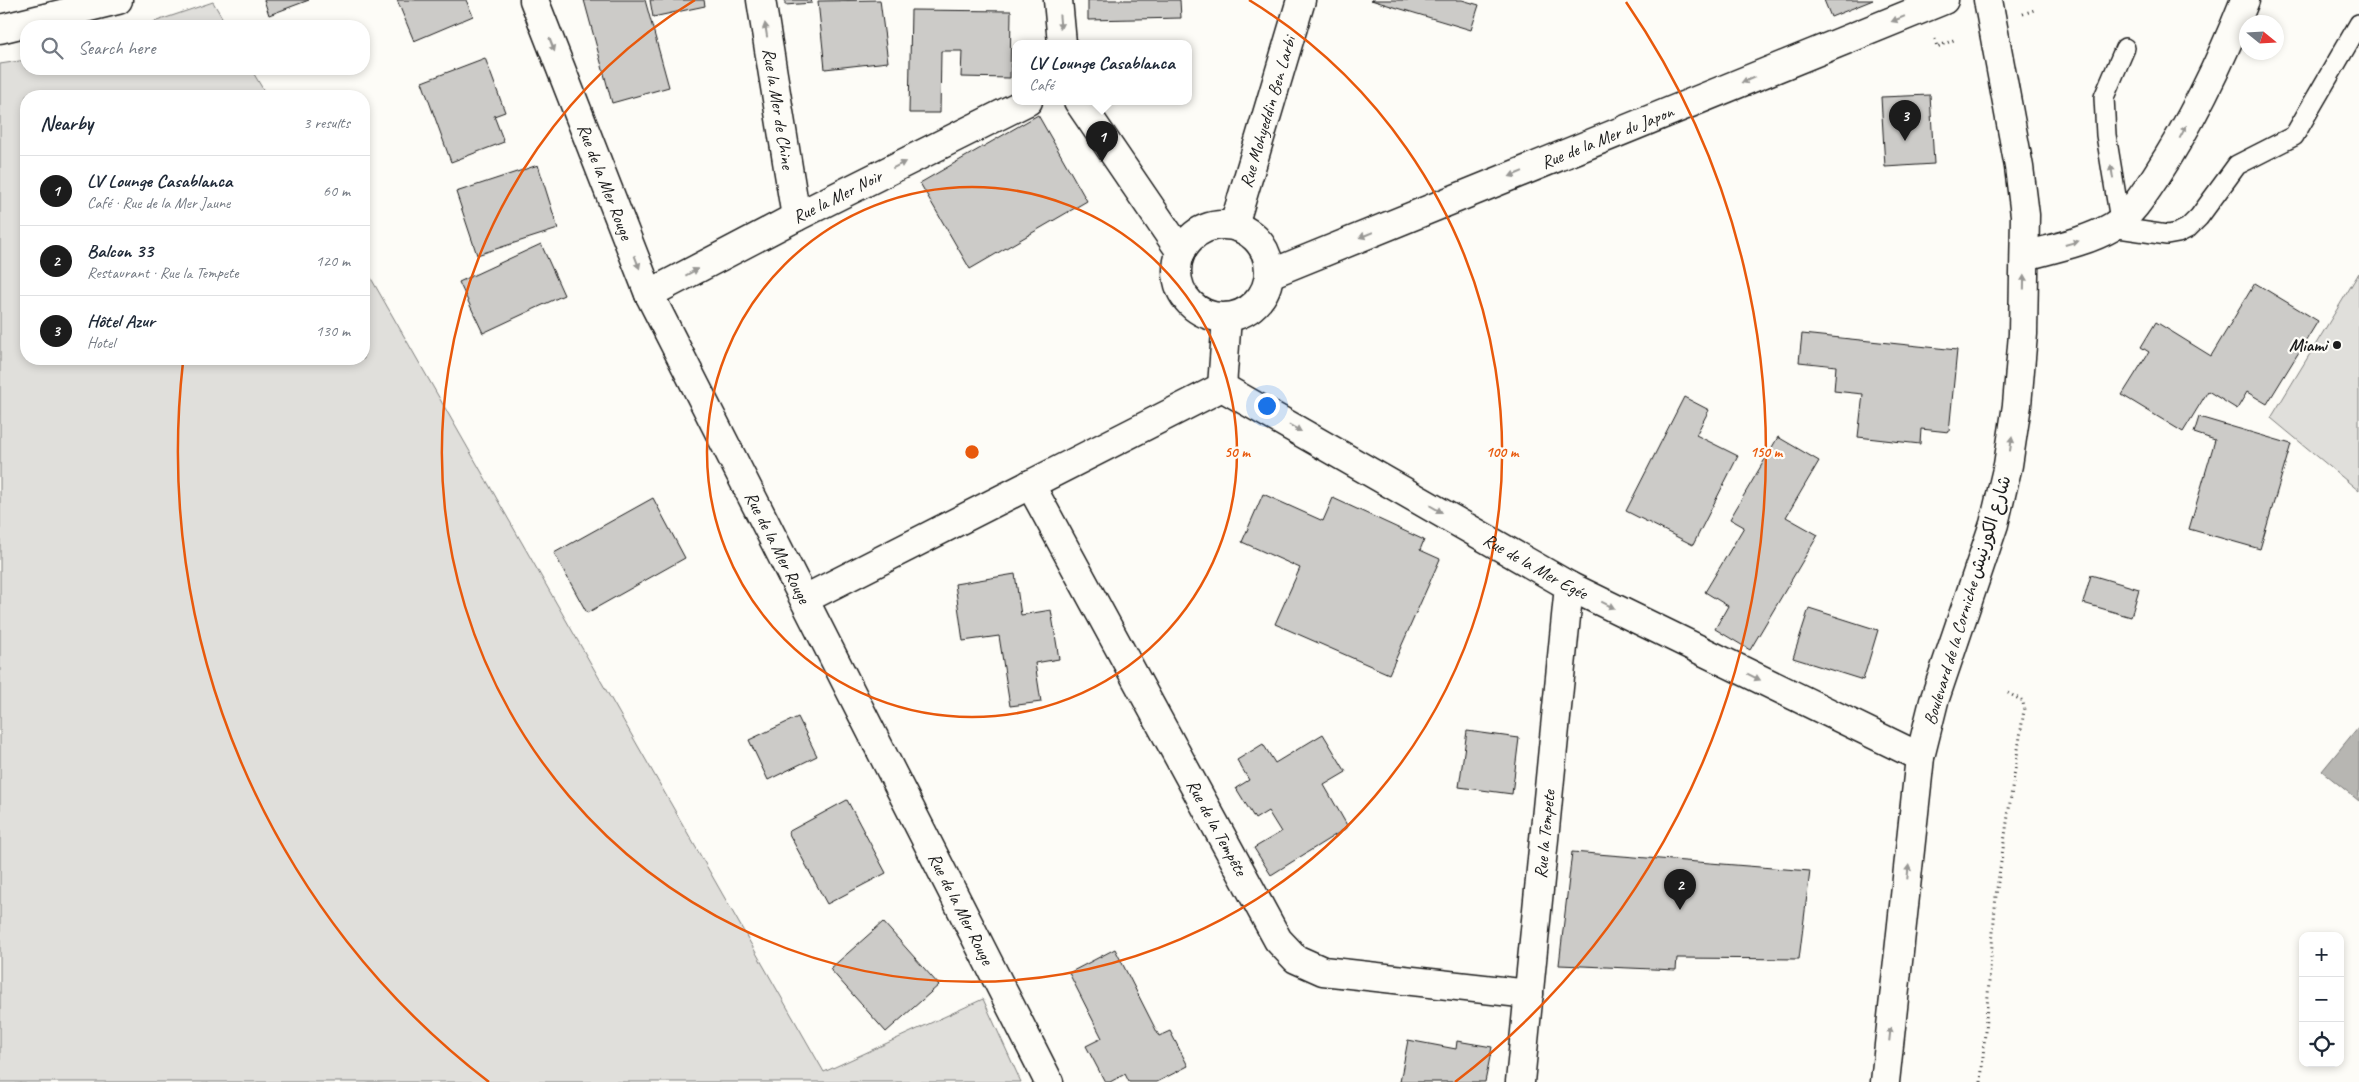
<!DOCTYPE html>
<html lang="en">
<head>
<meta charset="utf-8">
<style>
	body { margin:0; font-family:Caveat,"Playpen Sans Arabic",sans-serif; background:#f6f6f7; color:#1f2937 }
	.controls { position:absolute; right:15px; bottom:15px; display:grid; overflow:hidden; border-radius:10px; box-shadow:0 2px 8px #0003 }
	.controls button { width:45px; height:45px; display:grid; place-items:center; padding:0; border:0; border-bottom:1px solid #e0e1e3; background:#fff; color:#1f2937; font:25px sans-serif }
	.compass { position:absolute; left:2239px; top:15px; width:45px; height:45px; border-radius:50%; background:#fff; box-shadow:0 2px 8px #0003; rotate:108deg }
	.you { position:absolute; left:1266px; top:405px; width:18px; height:18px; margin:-12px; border:4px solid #fff; border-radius:50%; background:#1a73e8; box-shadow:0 0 0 8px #1a73e833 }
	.badge { display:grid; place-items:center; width:32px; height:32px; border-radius:50%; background:#1c1c1c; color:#fff; font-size:16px; font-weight:700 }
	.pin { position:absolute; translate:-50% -41px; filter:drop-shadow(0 1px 2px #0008) }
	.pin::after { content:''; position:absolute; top:26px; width:18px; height:15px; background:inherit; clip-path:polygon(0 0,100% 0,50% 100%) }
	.popup { position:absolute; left:1012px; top:40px; width:180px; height:65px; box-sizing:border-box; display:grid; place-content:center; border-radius:10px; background:#fff; filter:drop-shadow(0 1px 4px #0005); font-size:16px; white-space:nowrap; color:#747a83 }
	.popup b { font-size:19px; color:#1f2937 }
	.popup::after { content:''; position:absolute; left:50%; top:100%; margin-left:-10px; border:10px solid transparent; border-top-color:#fff }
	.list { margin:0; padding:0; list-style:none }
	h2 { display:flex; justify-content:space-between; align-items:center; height:65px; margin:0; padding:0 20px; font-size:21px }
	h2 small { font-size:16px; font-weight:400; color:#747a83 }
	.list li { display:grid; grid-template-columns:32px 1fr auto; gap:15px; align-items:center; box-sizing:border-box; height:70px; padding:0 20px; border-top:1px solid #e0e1e3 }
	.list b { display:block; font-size:19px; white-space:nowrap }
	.list p { margin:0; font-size:16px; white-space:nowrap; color:#747a83 }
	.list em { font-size:16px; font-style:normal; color:#747a83 }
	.icon { flex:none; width:28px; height:28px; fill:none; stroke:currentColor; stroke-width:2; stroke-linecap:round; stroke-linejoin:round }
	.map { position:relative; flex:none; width:2359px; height:1082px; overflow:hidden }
	.search { position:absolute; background:#fff; box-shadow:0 2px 8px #0003; left:20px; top:20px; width:350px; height:55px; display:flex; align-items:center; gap:12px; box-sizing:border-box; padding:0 18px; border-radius:20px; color:#747a83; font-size:19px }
	.panel { position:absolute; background:#fff; box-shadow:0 2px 8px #0003; left:20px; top:90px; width:350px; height:275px; border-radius:20px }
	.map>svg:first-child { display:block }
	.green { fill:#e0dfdb; stroke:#7e7e7c }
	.water { fill:#b7b6b2; stroke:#797876 }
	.building { fill:#cccbc8; stroke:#1c1c1c }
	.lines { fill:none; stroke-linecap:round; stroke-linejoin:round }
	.lane-casing { stroke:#1c1c1c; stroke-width:22 }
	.street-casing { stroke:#1c1c1c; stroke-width:31 }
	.secondary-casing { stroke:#1c1c1c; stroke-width:31 }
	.path { stroke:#1c1c1c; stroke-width:3; stroke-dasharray:1 4; stroke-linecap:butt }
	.lane { stroke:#fdfcf7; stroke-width:19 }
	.street { stroke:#fdfcf7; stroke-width:28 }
	.secondary { stroke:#fdfcf7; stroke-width:28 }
	.oneway { fill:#989794 }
	.ring { fill:none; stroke:#e8590c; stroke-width:2.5 }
	.poi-dot { fill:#1c1c1c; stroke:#fdfcf7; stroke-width:2 }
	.labels { text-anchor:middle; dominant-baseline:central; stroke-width:4.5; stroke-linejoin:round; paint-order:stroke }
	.street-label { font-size:18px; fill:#1c1c1c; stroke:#fdfcf7 }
	.poi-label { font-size:18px; font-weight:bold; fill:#1c1c1c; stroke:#fdfcf7; text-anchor:end }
	.centre { fill:#e8590c; stroke:#fdfcf7; stroke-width:2.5 }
	.ring-label { font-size:15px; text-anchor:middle; font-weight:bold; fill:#e8590c; stroke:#fdfcf7; stroke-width:4.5; stroke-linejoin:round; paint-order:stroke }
</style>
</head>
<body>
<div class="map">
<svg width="2359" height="1082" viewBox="0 0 2359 1082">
	<rect width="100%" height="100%" fill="#fdfcf7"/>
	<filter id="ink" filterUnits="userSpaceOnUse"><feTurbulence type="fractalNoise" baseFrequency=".02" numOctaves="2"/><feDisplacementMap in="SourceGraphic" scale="10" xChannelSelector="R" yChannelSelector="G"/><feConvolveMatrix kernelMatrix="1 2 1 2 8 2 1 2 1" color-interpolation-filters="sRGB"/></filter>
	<g filter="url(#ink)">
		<g class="green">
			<polygon points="213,2 227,26 142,26"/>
			<polygon points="26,60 26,69 251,69 267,96 26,96 26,359 364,359 364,266 824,1072 983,999 1021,1082 0,1082 0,64"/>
			<polygon points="2359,273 2359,491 2271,418"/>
		</g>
		<polygon class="water" points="2359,726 2359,801 2322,771"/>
		<g class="building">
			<polygon points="264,0 309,0 269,15"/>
			<polygon points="397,0 466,0 473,16 414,41"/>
			<polygon points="584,0 645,0 669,87 612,103"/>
			<polygon points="650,0 704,0 705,6 653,17"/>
			<polygon points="785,0 811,0 812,3 785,5"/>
			<polygon points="880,0 888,62 825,69 818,1"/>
			<polygon points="1088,0 1180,0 1181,18 1088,20"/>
			<polygon points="1371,0 1462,0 1479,5 1471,30"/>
			<polygon points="1824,0 1873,0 1831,17"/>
			<polygon points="911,10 1011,11 1010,78 961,77 962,51 941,51 940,113 909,113"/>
			<polygon points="485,58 505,112 494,116 504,142 451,162 422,82"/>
			<polygon points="1930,95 1934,164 1885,167 1881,97"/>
			<polygon points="1038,115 1087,201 970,269 920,183"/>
			<polygon points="538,165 558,229 477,255 456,192"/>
			<polygon points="541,244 564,295 483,333 459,282"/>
			<polygon points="2255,283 2318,321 2267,404 2247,392 2237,409 2208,391 2183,432 2122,395 2149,352 2141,347 2156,322 2211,356"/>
			<polygon points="1802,334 1957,350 1949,432 1921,429 1920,444 1858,437 1863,394 1834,391 1836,366 1799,362"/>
			<polygon points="1684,397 1709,410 1696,435 1738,456 1693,545 1626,511"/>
			<polygon points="2199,417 2291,444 2260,549 2189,529 2215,440 2194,433"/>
			<polygon points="1778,437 1819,461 1786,517 1818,535 1750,650 1715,629 1728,606 1705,592 1744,527 1730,519"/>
			<polygon points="1263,494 1323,521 1333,498 1424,540 1420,550 1440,559 1389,674 1275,624 1300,568 1242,542"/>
			<polygon points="653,498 685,558 587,613 554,553"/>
			<polygon points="1015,574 1021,615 1051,610 1059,659 1035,663 1041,702 1010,706 999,636 963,641 955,584"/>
			<polygon points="2091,575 2139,589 2131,617 2083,603"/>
			<polygon points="1809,608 1878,630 1863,680 1793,658"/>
			<polygon points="798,717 817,756 768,780 749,740"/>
			<polygon points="1467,731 1519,738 1512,794 1459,787"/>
			<polygon points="1323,734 1346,772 1324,785 1348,827 1271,875 1254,848 1281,832 1268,811 1255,819 1236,788 1249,780 1237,760 1263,744 1275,763"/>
			<polygon points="847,800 886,873 827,904 788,832"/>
			<polygon points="1572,852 1810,871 1799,959 1677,958 1676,970 1559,965"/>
			<polygon points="883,922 939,985 886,1032 830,969"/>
			<polygon points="1115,949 1159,1036 1170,1031 1188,1066 1157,1082 1129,1082 1125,1074 1110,1082 1105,1082 1086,1046 1102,1038 1069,973"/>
			<polygon points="1408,1040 1456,1049 1457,1041 1492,1047 1485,1082 1400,1082"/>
		</g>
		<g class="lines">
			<g class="lane-casing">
				<g id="lane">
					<polyline points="2120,220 2106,135 2104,97 2125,48"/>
					<polyline points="2112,227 2167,235 2178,233 2188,228 2199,217 2237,165 2294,136 2359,24"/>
				</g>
			</g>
			<g class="street-casing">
				<g id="street">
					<path id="s1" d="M 534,0 L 649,294 L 1049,1082"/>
					<path id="s2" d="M 761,0 L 796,217"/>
					<polyline points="1058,0 1062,43"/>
					<polyline points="0,29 118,0"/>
					<polyline points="1078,101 1181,252"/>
					<circle cx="1223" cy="271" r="46"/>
					<path id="s3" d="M 1234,225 L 1301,0"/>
					<path d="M 2025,256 C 2054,248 2086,242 2112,227 C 2130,216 2144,194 2156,176 C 2192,121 2221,61 2245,0"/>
					<path id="s4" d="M 1270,274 L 1944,0"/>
					<path id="s5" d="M 649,294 L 796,217 L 1028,101"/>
					<path id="s6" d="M 1222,387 L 1569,586 L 1920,757"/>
					<polyline points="1222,387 1227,317"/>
					<path id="s7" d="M 1030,484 L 1278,940 L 1296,959 L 1323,971 L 1529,994"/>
					<polyline points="805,599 1222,387"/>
					<path id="s8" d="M 1520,1082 L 1569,586"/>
				</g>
			</g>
			<g class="secondary-casing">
				<polyline id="secondary" points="1885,1082 1920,757 1934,701 1994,524 2008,465 2017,405 2023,334 2025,215 2019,167 1988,0"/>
			</g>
			<g class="path">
				<polyline points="2023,14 2037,9"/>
				<polyline points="1935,39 1937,47 1956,39"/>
				<polyline points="1981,1082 1996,895 2024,710 2023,701 2008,693"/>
			</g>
			<use href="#lane" class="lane"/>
			<use href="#street" class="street"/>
			<use href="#secondary" class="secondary"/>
		</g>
		<defs><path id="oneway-solid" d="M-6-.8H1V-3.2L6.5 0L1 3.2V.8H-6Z" transform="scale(1.25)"/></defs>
		<g class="oneway">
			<use href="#oneway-solid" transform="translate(1898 19) rotate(158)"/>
			<use href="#oneway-solid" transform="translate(1060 22) rotate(85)"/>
			<use href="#oneway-solid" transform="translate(766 30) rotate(-99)"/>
			<use href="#oneway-solid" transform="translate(552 45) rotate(69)"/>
			<use href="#oneway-solid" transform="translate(1748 80) rotate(158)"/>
			<use href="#oneway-solid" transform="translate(2183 132) rotate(-62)"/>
			<use href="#oneway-solid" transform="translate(899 165) rotate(-27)"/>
			<use href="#oneway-solid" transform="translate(2112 172) rotate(-99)"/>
			<use href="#oneway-solid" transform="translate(1516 174) rotate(158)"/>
			<use href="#oneway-solid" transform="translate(1366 235) rotate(158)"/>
			<use href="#oneway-solid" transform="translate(2072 243) rotate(-16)"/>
			<use href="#oneway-solid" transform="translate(637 262) rotate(69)"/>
			<use href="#oneway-solid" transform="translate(692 272) rotate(-28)"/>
			<use href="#oneway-solid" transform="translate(2024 282) rotate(-89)"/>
			<use href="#oneway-solid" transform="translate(1295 428) rotate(30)"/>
			<use href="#oneway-solid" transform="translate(2011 444) rotate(-82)"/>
			<use href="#oneway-solid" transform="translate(1436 509) rotate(30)"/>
			<use href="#oneway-solid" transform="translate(1608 605) rotate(26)"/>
			<use href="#oneway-solid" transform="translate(1754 677) rotate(26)"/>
			<use href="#oneway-solid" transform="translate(1908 872) rotate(-84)"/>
			<use href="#oneway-solid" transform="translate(1890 1034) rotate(-84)"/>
		</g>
	</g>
	<g class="ring">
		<circle cx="972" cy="452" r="265"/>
		<path d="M1249 0A530 530 0 1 1 695 0"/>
		<path d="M489 1082A794 794 0 0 1 183 362M1626 2A794 794 0 0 1 1455 1082"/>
	</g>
	<circle class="poi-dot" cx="2337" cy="345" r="5"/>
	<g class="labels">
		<g class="street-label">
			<text stroke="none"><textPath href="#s2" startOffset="110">Rue la Mer de Chine</textPath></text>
			<text stroke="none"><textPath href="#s3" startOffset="118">Rue Mohyeddin Ben Larbi</textPath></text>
			<text stroke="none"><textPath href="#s4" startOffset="364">Rue de la Mer du Japon</textPath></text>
			<text stroke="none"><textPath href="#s1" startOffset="195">Rue de la Mer Rouge</textPath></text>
			<text stroke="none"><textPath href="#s5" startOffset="212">Rue la Mer Noir</textPath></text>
			<text stroke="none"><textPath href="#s1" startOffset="600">Rue de la Mer Rouge</textPath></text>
			<text stroke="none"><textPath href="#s6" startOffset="361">Rue de la Mer Egée</textPath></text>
			<text transform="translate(1967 600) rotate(-73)">Boulevard de la Corniche شارع الكورنيش</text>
			<text stroke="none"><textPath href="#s7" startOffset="391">Rue de la Tempête</textPath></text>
			<text stroke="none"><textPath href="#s8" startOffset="249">Rue la Tempete</textPath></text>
			<text stroke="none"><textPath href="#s1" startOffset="1005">Rue de la Mer Rouge</textPath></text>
		</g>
		<g class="poi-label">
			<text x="2327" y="345">Miami</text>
		</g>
	</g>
	<circle cx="972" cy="452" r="8" class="centre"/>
	<g class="ring-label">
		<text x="1237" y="457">50 m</text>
		<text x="1502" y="457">100 m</text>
		<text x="1766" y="457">150 m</text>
	</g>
</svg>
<div class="controls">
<button>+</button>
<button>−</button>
<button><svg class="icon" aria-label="locate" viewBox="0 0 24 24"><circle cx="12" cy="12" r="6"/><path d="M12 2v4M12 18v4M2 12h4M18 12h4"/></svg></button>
</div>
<svg class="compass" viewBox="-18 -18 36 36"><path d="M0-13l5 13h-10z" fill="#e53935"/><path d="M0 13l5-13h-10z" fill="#747a83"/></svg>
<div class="you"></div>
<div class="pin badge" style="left:1102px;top:162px">1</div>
<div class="popup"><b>LV Lounge Casablanca</b>Café</div>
<div class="pin badge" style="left:1680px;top:910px">2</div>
<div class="pin badge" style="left:1905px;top:141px">3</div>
<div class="search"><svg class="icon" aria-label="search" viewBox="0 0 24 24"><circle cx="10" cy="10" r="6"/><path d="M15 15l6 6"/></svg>Search here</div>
<section class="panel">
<h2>Nearby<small>3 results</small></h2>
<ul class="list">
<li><span class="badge">1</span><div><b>LV Lounge Casablanca</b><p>Café · Rue de la Mer Jaune</p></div><em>60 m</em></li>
<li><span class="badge">2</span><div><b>Balcon 33</b><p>Restaurant · Rue la Tempete</p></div><em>120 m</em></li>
<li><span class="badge">3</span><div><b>Hôtel Azur</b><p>Hotel</p></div><em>130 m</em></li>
</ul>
</section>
</div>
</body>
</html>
